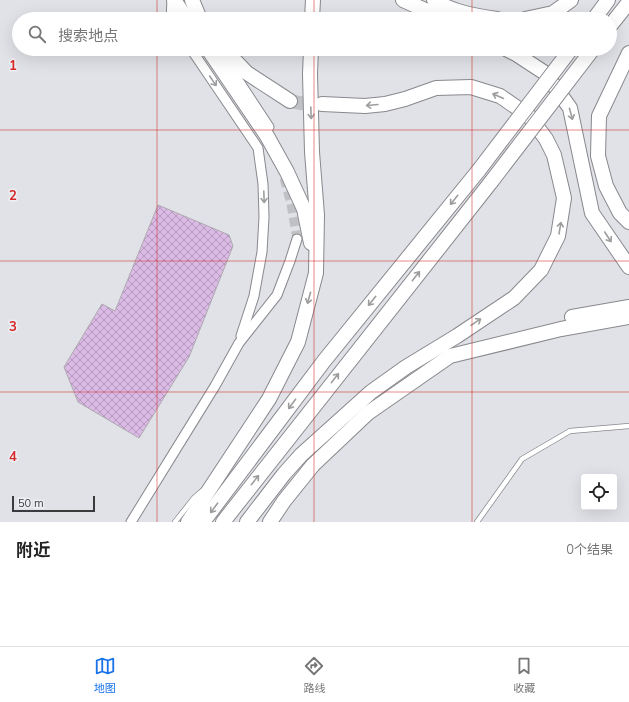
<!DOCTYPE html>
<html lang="zh">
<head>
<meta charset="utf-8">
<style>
	body { margin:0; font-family:Mulish,"Noto Sans SC",sans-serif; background:#f6f6f6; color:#222 }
	.controls { position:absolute; right:12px; bottom:12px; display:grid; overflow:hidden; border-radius:4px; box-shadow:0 4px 16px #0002 }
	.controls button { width:36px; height:36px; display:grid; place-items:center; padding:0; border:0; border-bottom:1px solid #e0e0e0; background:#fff; color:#222; font:20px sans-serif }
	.scale { position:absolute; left:12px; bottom:10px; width:83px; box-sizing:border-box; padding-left:4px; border:2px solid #3a3b3d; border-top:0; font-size:11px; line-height:14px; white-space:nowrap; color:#3a3b3d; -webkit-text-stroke:3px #eeeff4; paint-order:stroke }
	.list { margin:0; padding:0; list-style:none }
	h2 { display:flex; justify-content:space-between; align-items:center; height:52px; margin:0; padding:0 16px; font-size:17px }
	h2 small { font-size:13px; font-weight:400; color:#767676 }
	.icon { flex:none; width:22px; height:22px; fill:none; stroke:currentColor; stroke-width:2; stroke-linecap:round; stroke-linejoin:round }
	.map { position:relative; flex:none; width:629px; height:522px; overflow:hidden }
	.search { position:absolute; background:#fff; box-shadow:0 4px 16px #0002; left:12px; right:12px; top:12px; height:44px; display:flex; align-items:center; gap:10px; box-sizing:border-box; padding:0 14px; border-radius:22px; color:#767676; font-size:15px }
	.sheet { height:124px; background:#fff }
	nav { display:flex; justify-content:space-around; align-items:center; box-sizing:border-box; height:56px; border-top:1px solid #e0e0e0; background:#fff; font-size:11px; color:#767676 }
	nav a { display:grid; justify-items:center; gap:2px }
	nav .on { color:#1a73e8 }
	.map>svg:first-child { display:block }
	.building { fill:url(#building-cross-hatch); stroke:#aeaaaf }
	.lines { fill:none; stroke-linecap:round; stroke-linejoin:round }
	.minor-tunnel { stroke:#bfc1c5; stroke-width:9; stroke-dasharray:9 4.5; stroke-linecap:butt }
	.trunk-tunnel { stroke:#bfc1c5; stroke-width:14; stroke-dasharray:14 7; stroke-linecap:butt }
	.service-casing { stroke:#88898e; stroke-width:6 }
	.minor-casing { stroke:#88898e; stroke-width:11 }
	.primary-casing { stroke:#88898e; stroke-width:16 }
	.trunk-casing { stroke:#88898e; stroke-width:16 }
	.service { stroke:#fff; stroke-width:4.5 }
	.minor { stroke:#fff; stroke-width:9 }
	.primary { stroke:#fff; stroke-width:14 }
	.trunk { stroke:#fff; stroke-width:14 }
	.trunk-bridge-casing { stroke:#88898e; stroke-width:16; stroke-linecap:butt }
	.trunk-bridge { stroke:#fff; stroke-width:14 }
	.oneway { stroke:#9c9d9e }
	.grid { fill:none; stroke:#d62828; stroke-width:1; stroke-opacity:0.55 }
	.grid-label { font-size:13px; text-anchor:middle; font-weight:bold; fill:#d62828; stroke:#eeeff4; stroke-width:3; stroke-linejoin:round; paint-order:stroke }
</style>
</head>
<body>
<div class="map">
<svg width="629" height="522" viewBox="0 0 629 522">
	<defs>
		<pattern id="building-cross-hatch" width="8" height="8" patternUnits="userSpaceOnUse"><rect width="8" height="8" fill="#dbbbe5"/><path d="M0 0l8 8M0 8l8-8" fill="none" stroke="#b399bb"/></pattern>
	</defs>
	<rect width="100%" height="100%" fill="#e0e2e7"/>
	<polygon class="building" points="158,205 229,235 233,246 189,357 139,438 78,402 64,367 102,304 115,311"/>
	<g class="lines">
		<polyline class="minor-tunnel" points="284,178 291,204 297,239"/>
		<polyline class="trunk-tunnel" points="290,101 300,103 322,104"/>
		<g class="service-casing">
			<g id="service">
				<polyline points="175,522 194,498 202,491"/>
				<polyline points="477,522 522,459 570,431 629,426"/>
			</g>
		</g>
		<g class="minor-casing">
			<g id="minor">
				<polyline points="171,19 172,0"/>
				<polyline points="191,49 258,148 263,184 264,217 262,252 254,296 241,336"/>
				<polyline points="219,51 269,127"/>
				<polyline points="131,522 215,386 239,343 277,295 290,261 297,239"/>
			</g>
		</g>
		<g class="primary-casing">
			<g id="primary">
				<polyline points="403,0 445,19"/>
				<polyline points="506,49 516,54 545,73 570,108 592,213 629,267"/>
			</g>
		</g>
		<g class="trunk-casing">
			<g id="trunk">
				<polyline points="174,0 187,19"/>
				<polyline points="192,0 200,19"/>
				<path d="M 434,0 C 452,12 476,16 497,19"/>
				<polyline points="312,19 313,0"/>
				<polyline points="525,19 553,13 571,0"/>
				<polyline points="594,19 608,0"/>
				<polyline points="610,26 629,2"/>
				<polyline points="208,49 267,136 287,172 304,209 311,243"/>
				<polyline points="224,49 247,73 290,101"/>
				<polyline points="629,53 599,116 598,156 606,186 620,213 629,222"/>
				<polyline points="572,317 629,307"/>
				<polyline points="188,522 269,399 298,342 316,273 317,215 312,152 310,74 311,49"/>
				<polyline points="203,522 324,361 479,170"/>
				<polyline points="223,522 491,182"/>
				<polyline points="247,522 284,474 301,455 371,392 406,367 457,336 514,298 541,270 558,236 564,198 554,155 546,139 529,116 500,96 471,87 436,88 405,99 385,104 365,106 322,104"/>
				<polyline points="270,522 284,501 313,465 368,413 450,356 561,329 629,317"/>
			</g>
		</g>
		<use href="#service" class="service"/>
		<use href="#minor" class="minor"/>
		<use href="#primary" class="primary"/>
		<use href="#trunk" class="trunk"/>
		<g class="trunk-bridge-casing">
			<g id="trunk-bridge">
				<polyline points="479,170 571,49"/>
				<polyline points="491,182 593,49"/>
			</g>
		</g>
		<use href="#trunk-bridge" class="trunk-bridge"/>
	</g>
	<defs><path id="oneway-shaft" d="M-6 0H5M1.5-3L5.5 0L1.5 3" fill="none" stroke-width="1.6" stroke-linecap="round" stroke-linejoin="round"/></defs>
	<g class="oneway">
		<use href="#oneway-shaft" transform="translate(213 81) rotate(56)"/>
		<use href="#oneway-shaft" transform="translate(498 96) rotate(-156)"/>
		<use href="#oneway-shaft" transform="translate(372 105) rotate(175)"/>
		<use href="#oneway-shaft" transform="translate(311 113) rotate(88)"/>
		<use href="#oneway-shaft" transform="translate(571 114) rotate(75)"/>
		<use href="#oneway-shaft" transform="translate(264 197) rotate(88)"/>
		<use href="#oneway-shaft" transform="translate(454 200) rotate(129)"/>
		<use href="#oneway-shaft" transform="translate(560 228) rotate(-81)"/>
		<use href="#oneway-shaft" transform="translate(608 237) rotate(57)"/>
		<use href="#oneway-shaft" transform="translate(416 276) rotate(-52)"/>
		<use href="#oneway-shaft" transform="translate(309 298) rotate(105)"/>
		<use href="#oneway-shaft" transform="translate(372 301) rotate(129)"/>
		<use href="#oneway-shaft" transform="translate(476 322) rotate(-34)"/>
		<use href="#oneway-shaft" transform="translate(335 378) rotate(-52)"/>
		<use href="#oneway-shaft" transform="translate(292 404) rotate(127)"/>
		<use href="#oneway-shaft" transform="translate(255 480) rotate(-52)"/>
		<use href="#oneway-shaft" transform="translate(214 508) rotate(127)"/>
	</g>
	<path class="grid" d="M 157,0 L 157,19M 314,0 L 314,19M 472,0 L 472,19M 157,49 L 157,522M 314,49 L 314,522M 472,49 L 472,522M 0,130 L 629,130M 0,261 L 629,261M 0,392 L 629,392"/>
	<g class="grid-label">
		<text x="13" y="70">1</text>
		<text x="13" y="200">2</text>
		<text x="13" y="331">3</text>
		<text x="13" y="461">4</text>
	</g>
</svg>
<div class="controls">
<button><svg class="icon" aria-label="locate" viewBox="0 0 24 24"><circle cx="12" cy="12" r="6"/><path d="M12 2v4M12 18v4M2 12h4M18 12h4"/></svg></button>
</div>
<div class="scale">50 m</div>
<div class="search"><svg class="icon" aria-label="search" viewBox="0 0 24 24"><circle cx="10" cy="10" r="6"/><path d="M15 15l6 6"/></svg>搜索地点</div>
</div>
<section class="sheet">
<h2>附近<small>0个结果</small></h2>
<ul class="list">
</ul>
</section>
<nav>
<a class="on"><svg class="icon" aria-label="map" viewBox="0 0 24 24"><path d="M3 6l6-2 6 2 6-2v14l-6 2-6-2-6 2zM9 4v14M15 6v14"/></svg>地图</a>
<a><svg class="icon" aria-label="directions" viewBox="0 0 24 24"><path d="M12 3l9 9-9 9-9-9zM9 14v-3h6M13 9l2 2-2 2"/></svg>路线</a>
<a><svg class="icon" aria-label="saved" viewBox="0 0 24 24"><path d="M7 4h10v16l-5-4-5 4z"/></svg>收藏</a>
</nav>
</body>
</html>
